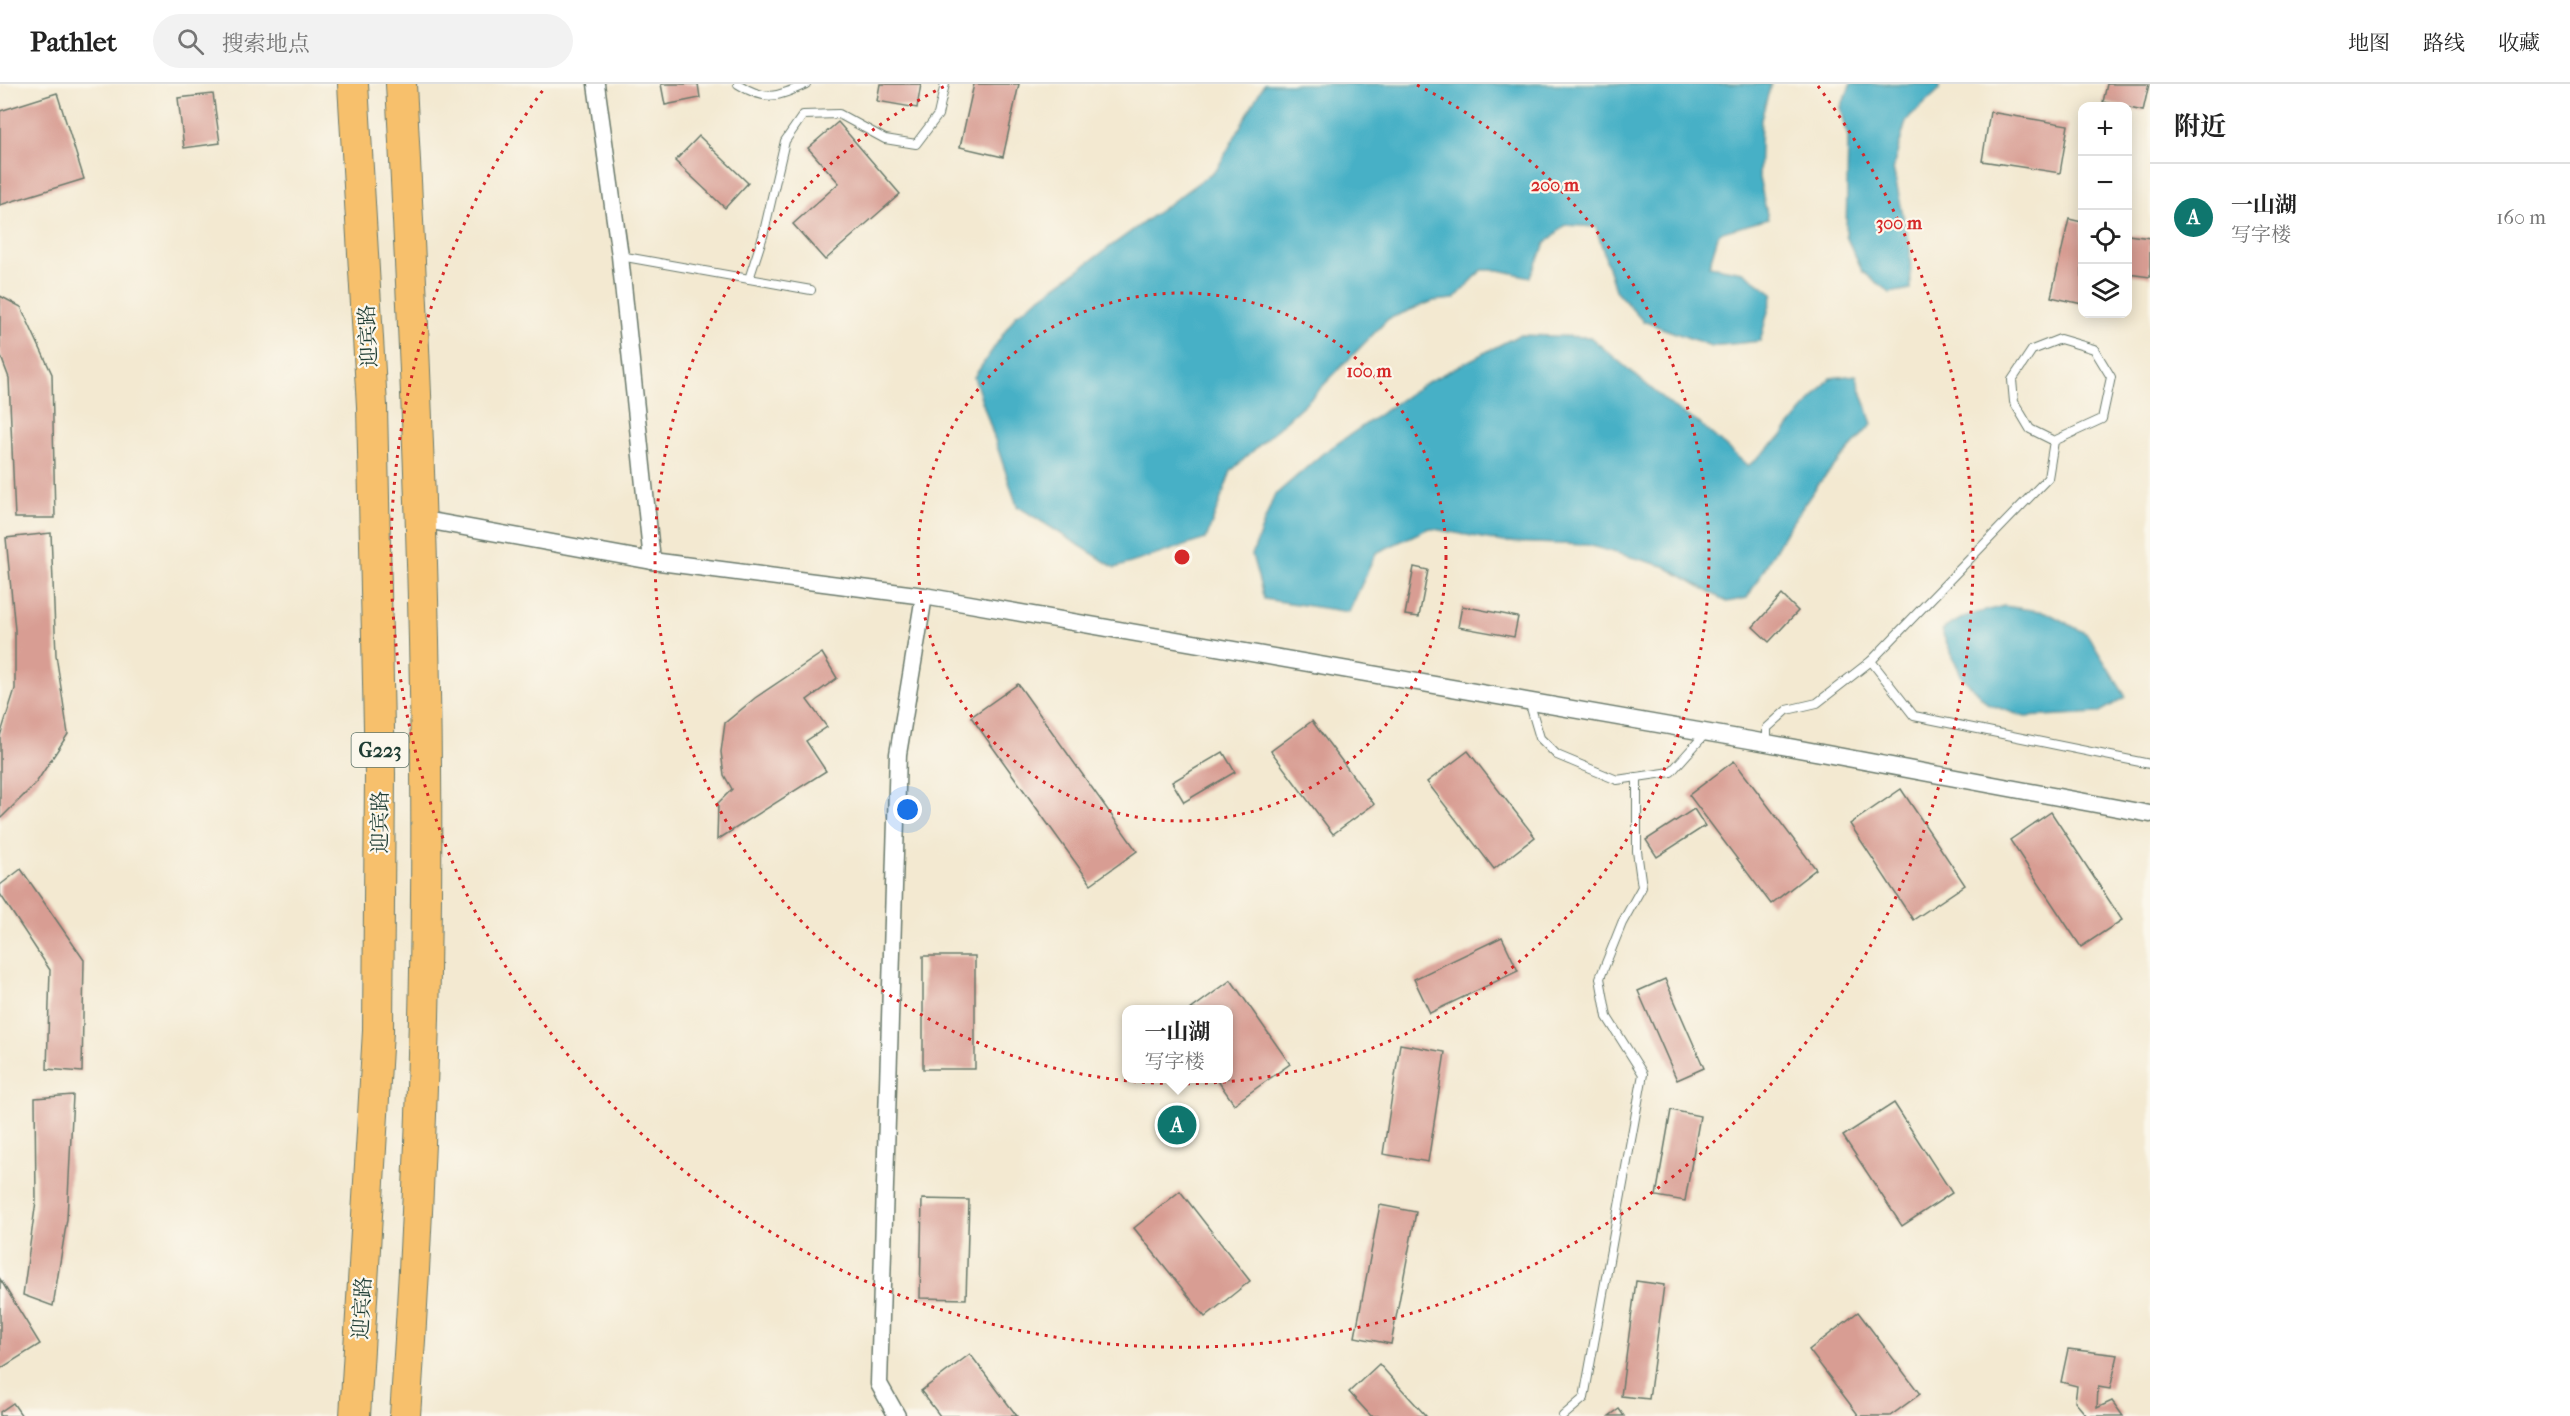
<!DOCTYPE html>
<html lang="zh">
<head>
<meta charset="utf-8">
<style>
	body { margin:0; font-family:"IM FELL French Canon","Noto Serif SC",serif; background:#f2f2f2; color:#222 }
	.controls { position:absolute; right:18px; top:18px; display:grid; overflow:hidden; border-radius:12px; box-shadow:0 3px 15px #0003 }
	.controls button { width:54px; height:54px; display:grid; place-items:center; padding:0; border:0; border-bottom:2px solid #e0e0e0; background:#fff; color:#222; font:30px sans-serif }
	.you { position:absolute; left:908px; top:726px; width:21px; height:21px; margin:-15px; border:4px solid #fff; border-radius:50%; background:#1a73e8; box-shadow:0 0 0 9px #1a73e833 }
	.badge { display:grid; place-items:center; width:39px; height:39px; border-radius:50%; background:#0f766e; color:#fff; font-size:20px; font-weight:700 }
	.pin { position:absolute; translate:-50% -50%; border:3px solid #fff; box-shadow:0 2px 6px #0006 }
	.popup { position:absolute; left:1122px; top:921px; width:111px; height:78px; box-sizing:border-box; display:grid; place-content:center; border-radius:12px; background:#fff; filter:drop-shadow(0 2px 4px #0005); font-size:20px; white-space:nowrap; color:#767676 }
	.popup b { font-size:22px; color:#222 }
	.popup::after { content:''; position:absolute; left:50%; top:100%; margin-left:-12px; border:12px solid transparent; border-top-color:#fff }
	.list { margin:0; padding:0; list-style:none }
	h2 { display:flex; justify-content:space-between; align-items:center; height:78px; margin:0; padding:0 24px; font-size:26px }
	h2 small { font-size:20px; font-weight:400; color:#767676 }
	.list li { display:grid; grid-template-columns:39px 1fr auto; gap:18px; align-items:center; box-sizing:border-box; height:108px; padding:0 24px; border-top:2px solid #e0e0e0 }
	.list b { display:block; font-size:22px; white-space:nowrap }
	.list p { margin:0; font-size:20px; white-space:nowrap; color:#767676 }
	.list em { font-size:20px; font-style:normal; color:#767676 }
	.icon { flex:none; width:33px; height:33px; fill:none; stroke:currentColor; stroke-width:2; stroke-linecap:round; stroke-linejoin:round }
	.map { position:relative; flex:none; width:2150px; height:1332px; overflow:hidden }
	header { display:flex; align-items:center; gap:36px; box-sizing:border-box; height:84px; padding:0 30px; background:#fff; border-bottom:2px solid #e0e0e0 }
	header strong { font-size:28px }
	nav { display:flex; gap:33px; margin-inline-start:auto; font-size:21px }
	.search { width:420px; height:54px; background:#f2f2f2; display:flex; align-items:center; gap:15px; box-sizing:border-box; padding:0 21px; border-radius:33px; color:#767676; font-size:22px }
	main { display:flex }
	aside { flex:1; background:#fff }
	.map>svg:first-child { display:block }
	.water { fill:#47b0c6; stroke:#33767d; stroke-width:1.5 }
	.building { fill:#d89d93 }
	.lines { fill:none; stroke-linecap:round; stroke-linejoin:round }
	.lane-casing { stroke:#69796b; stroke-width:10 }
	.street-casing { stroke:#69796b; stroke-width:19 }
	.highway-casing { stroke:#69796b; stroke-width:32 }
	.lane { stroke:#fff; stroke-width:8 }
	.street { stroke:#fff; stroke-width:16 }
	.highway { stroke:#f7c06c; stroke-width:30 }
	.ring { fill:none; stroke:#d62828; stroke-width:3; stroke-dasharray:3 6 }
	.labels { text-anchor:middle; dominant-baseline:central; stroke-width:4.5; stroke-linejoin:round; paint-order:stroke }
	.shield { fill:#fbf7ec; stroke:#61756b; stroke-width:1.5 }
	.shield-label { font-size:20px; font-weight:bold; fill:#1f3d34 }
	.street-label { font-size:21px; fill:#1f3d34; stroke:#fbf7ec }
	.centre { fill:#d62828; stroke:#fbf7ec; stroke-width:3 }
	.ring-label { font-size:18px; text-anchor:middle; font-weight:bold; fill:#d62828; stroke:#fbf7ec; stroke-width:4.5; stroke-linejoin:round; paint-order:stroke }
</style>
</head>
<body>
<header>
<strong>Pathlet</strong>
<div class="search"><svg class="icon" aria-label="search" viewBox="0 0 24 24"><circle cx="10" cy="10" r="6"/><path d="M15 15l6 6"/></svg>搜索地点</div>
<nav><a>地图</a><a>路线</a><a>收藏</a></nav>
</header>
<main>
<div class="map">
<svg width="2150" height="1332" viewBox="0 0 2150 1332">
	<rect width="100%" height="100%" fill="#fbf7ec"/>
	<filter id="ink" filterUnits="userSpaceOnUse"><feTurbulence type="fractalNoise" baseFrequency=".0167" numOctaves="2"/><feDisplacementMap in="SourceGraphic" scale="12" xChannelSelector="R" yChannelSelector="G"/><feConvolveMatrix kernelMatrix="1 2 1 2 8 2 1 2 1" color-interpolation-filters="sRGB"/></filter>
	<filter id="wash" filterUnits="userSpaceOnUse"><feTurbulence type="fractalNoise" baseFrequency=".008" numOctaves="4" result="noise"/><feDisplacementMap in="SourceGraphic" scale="24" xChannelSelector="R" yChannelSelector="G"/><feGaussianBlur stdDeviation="1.35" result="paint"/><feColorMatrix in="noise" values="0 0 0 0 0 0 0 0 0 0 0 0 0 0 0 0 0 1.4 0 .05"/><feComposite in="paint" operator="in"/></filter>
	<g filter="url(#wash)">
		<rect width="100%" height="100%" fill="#f3e9d1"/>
		<g class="water">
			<polygon points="1264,0 1771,0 1761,35 1759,94 1768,135 1719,149 1709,182 1743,188 1773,209 1760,257 1711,262 1643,237 1615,206 1596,143 1565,141 1545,160 1530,193 1499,186 1482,186 1454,215 1433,217 1388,235 1313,312 1231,387 1206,455 1115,484 1017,422 974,293 1016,231 1217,85"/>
			<polygon points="1851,0 1939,0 1939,6 1906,37 1893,84 1910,165 1911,205 1890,209 1862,187 1846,152 1848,53 1841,23"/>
			<polygon points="1519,251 1590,253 1678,327 1699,339 1748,382 1780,354 1830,294 1856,291 1872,340 1819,399 1787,446 1747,514 1727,518 1664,482 1587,461 1504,458 1429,444 1376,469 1349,528 1264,515 1252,471 1274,412 1322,370 1424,300"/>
			<polygon points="2004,522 2046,528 2087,550 2126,613 2098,629 2025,633 1988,620 1962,593 1941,546 1966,532"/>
		</g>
		<g id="blocks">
			<g class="building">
				<polygon points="661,0 698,0 700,14 665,21"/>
				<polygon points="880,0 921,0 917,24 877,17"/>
				<polygon points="974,0 1019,0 1003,73 960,63"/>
				<polygon points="2107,0 2149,0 2143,27 2103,18"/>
				<polygon points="57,9 84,95 0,121 0,27"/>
				<polygon points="213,10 220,59 184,64 178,14"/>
				<polygon points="1990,28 2068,41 2060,89 1982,77"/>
				<polygon points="838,38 900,110 825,176 793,140 839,99 808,64"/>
				<polygon points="699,52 748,99 725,124 675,77"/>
				<polygon points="2069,135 2082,138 2082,220 2051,213"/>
				<polygon points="2128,151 2150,154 2150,193 2128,190"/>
				<polygon points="0,212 21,223 52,290 55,434 15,434 9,294 0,270"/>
				<polygon points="51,449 56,571 68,650 36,699 0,735 0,652 15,605 15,546 6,454"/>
				<polygon points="1414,483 1428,486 1419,533 1405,531"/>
				<polygon points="1782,511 1798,527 1769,558 1753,543"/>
				<polygon points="1462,522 1518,533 1514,553 1458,543"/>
				<polygon points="822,569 837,594 807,616 827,643 806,657 826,687 717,756 718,719 732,705 724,691 721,668 725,639 755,614"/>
				<polygon points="1018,600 1137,767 1091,800 971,633"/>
				<polygon points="1312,637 1374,720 1333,750 1271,667"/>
				<polygon points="1468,667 1535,753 1494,785 1427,698"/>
				<polygon points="1223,668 1235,688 1184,718 1172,698"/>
				<polygon points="1734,677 1816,785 1771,820 1689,711"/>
				<polygon points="1901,705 1965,801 1913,836 1850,740"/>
				<polygon points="1694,725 1705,742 1657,773 1646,756"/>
				<polygon points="2051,728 2122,836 2081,863 2010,756"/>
				<polygon points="21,785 84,876 82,988 47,985 50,886 0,810 0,801"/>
				<polygon points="1502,853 1518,887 1430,929 1414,895"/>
				<rect x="923" y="872" width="52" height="113"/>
				<polygon points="1665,895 1704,984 1677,996 1638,907"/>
				<polygon points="1231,896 1290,980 1234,1020 1216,994 1228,994 1228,926 1190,926"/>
				<polygon points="1400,960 1445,968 1428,1078 1383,1070"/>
				<polygon points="73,1011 67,1135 53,1222 23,1211 36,1117 35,1014"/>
				<polygon points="1894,1019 1952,1109 1902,1142 1843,1052"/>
				<polygon points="1671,1026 1700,1032 1685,1117 1656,1112"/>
				<polygon points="1180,1107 1250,1197 1205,1233 1134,1144"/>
				<polygon points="922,1115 969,1116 966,1215 920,1214"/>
				<polygon points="1380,1121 1416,1128 1391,1260 1355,1253"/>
				<polygon points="0,1195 40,1260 0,1285"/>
				<polygon points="1636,1197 1664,1201 1649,1315 1621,1312"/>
				<polygon points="1858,1228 1920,1310 1890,1332 1859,1332 1809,1266"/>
				<polygon points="2068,1265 2118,1271 2110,1305 2098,1303 2097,1324 2112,1317 2123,1332 2087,1332 2075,1318 2077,1302 2061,1298"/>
				<polygon points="970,1270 1017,1332 940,1332 921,1307"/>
				<polygon points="1379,1280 1426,1332 1371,1332 1349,1308"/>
				<polygon points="13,1319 22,1332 0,1332 0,1328"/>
				<polygon points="1619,1325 1624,1332 1609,1332"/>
			</g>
		</g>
	</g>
	<g filter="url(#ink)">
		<use href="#blocks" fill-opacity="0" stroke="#69796b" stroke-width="1.5"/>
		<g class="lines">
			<g class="lane-casing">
				<g id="lane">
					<path d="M 738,0 C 766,18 777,13 806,0"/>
					<polyline points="620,172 811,206"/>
					<polyline points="749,195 763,152 785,57 803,31 839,30 885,55 916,60 938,31 945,0"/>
					<polygon points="2060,255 2094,265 2111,293 2102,335 2054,357 2030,345 2014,318 2012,296 2032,266"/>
					<polyline points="2054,357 2048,394 1871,577 1914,632 2150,680"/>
					<polyline points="1529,617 1540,654 1557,671 1617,696 1671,688 1706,649"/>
					<polyline points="1767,659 1767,644 1787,626 1817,619 1871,577"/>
					<polyline points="1563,1332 1584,1314 1643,990 1607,933 1600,894 1622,839 1642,803 1637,767 1637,693"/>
				</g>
			</g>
			<g class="street-casing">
				<g id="street">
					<polyline points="596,0 620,172 652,477"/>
					<polyline points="420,435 652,477 924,512 1767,659 2150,730"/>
					<polyline points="897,1332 879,1300 898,670 924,512"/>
				</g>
			</g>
			<g class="highway-casing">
				<g id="highway">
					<polyline points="353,0 372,322 380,690 378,947 355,1332"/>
					<path d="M 401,0 C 413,227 424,455 426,683 C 428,899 420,1117 405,1332"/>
				</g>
			</g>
			<use href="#lane" class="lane"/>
			<use href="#street" class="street"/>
			<use href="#highway" class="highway"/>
		</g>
	</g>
	<g class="ring">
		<circle cx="1182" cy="473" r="264"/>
		<path d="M1417 1A527 527 0 1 1 947 1"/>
		<path d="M1818 2A791 791 0 1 1 546 2"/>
	</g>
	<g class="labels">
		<rect class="shield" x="351.5" y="649" width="57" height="34" rx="4.5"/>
		<g class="shield-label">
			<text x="380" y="666">G223</text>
		</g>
		<g class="street-label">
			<text transform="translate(368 252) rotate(-93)">迎宾路</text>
			<text transform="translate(380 738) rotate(-90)">迎宾路</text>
			<text transform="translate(362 1224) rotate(-87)">迎宾路</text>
		</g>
	</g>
	<circle cx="1182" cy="473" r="9" class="centre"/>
	<g class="ring-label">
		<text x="1555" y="107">200 m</text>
		<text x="1899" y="145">300 m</text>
		<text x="1369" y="293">100 m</text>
	</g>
</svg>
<div class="controls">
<button>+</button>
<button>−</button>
<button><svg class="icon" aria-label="locate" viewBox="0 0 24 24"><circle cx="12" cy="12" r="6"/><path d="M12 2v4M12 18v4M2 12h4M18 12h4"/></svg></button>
<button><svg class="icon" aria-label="layers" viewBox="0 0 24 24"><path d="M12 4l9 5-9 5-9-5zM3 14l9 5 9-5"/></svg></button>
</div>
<div class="you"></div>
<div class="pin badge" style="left:1177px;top:1041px">A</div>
<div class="popup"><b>一山湖</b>写字楼</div>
</div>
<aside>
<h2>附近<small></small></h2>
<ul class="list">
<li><span class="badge">A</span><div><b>一山湖</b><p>写字楼</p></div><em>160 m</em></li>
</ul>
</aside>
</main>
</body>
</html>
